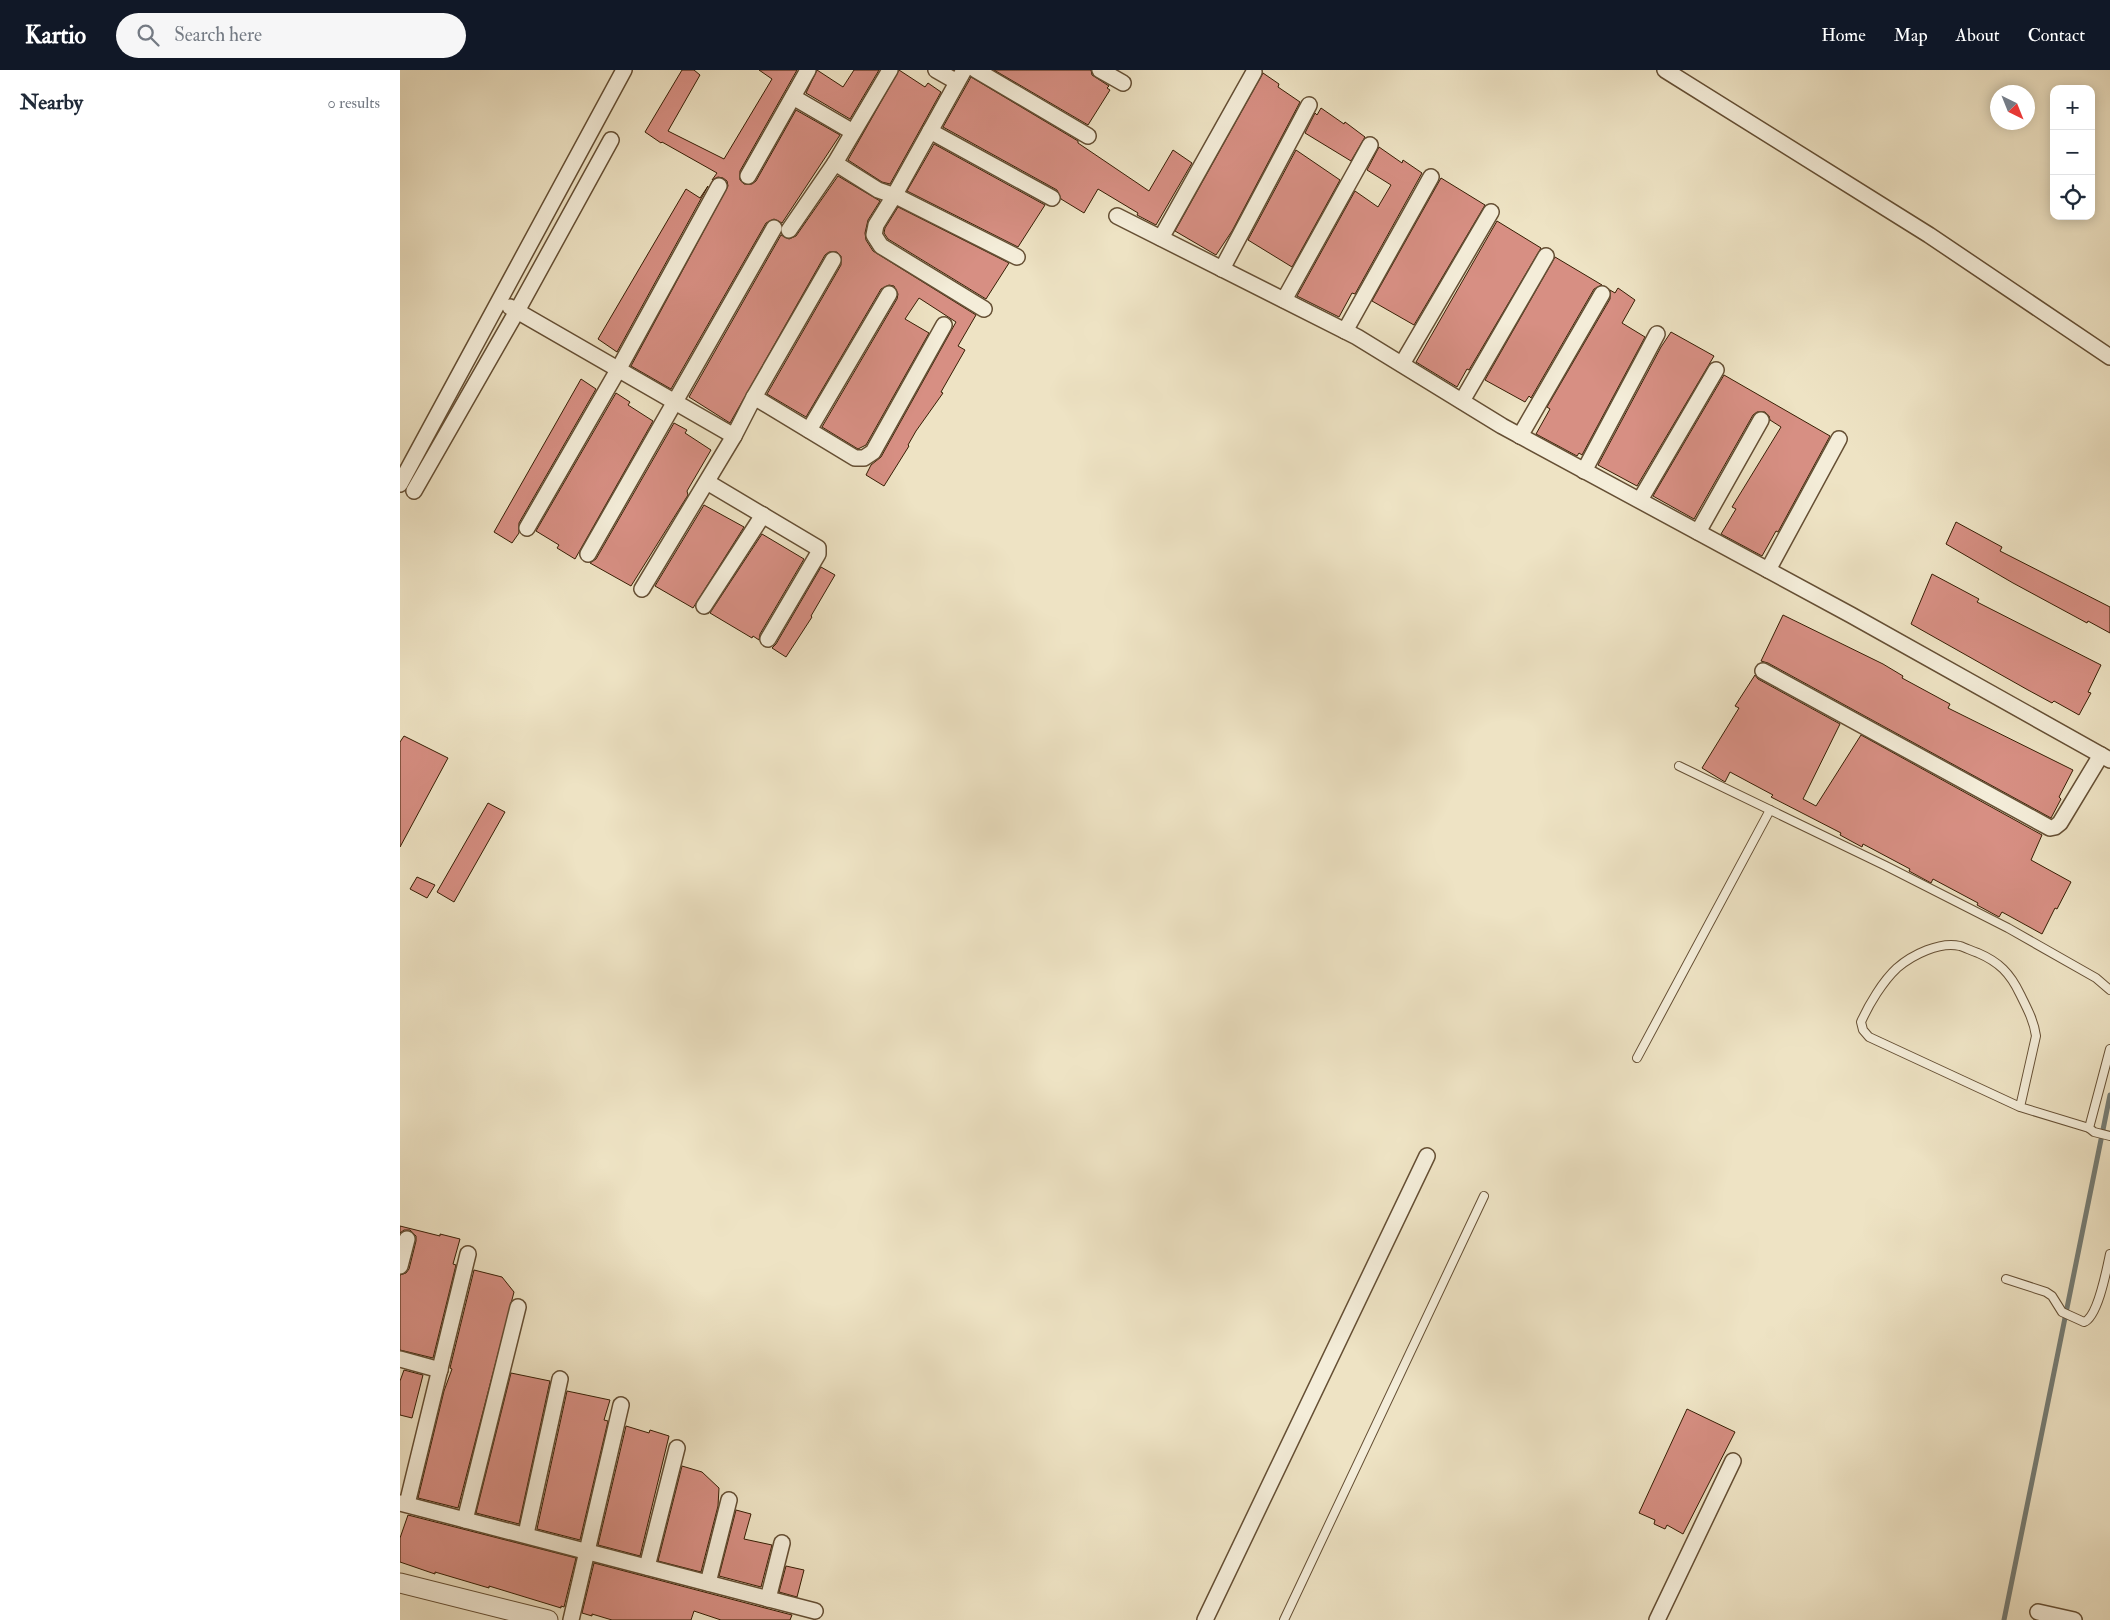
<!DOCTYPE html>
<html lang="en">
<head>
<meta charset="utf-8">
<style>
	body { margin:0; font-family:"IM FELL Double Pica",serif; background:#f6f6f7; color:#1f2937 }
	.controls { position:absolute; right:15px; top:15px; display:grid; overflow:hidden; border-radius:10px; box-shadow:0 2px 12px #0003 }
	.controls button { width:45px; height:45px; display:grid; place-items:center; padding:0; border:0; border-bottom:1px solid #e0e1e3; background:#fff; color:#1f2937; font:25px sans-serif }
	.compass { position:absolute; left:1590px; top:15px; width:45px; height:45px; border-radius:50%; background:#fff; box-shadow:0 2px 12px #0003; rotate:137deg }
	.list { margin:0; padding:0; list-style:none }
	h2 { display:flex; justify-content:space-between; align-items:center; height:65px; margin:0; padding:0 20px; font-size:21px }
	h2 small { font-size:16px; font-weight:400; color:#747a83 }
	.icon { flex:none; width:28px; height:28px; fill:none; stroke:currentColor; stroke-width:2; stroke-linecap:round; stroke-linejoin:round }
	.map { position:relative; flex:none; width:1710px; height:1550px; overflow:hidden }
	header { display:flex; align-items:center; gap:30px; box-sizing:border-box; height:70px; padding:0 25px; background:#111827; color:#fff }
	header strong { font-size:24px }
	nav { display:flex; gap:28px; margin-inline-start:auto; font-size:18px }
	.search { width:350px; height:45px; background:#f6f6f7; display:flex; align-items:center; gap:12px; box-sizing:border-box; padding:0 18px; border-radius:28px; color:#747a83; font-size:19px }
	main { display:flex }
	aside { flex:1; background:#fff }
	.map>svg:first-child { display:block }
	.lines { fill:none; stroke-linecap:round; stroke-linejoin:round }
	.stream { stroke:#757c74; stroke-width:5 }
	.building { fill:#d78f83; stroke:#371e04 }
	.service-casing { stroke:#654f34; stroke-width:10 }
	.minor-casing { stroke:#654f34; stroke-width:18 }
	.tertiary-casing { stroke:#654f34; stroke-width:21 }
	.service { stroke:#f4edd9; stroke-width:8 }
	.minor { stroke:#f4edd9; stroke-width:15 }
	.tertiary { stroke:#f4edd9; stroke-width:19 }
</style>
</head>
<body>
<header>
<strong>Kartio</strong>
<div class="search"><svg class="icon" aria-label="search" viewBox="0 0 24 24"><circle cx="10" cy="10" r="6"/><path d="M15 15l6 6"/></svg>Search here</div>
<nav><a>Home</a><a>Map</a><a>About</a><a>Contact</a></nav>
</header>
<main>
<aside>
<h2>Nearby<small>0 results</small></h2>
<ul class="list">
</ul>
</aside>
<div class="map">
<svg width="1710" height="1550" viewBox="0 0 1710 1550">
	<rect width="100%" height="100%" fill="#eee3c4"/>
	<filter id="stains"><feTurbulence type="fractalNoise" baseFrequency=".004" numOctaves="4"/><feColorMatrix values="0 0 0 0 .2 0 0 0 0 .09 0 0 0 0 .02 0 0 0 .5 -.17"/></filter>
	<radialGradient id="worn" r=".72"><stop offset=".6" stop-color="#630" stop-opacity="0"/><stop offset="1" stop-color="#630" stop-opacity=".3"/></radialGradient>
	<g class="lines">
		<polyline class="stream" points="1604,1550 1710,1025"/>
	</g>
	<g class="building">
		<polygon points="282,0 294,0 300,5 268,61 324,89 372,9 359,0 397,0 340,101 340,110 344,114 352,114 356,111 396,40 440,65 382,153 374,149 366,153 271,319 231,296 328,116 327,111 323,108 318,107 312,110 317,103 262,72 261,73 245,62"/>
		<polygon points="417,0 443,17 454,0 479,0 450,49 406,23"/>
		<polygon points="499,0 525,17 528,13 541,22 490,114 482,112 448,90"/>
		<polygon points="594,0 691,0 692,5 709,16 707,18 710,20 688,55"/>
		<polygon points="863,3 879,14 878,17 900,32 832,161 816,185 775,161"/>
		<polygon points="571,7 678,71 678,73 749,121 773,80 792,93 756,155 737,145 738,143 698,119 684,143 661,129 657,120 543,57"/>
		<polygon points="921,38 944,54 945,52 965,67 951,91 905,63 915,43 917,45"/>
		<polygon points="534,74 645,135 618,177 507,121"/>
		<polygon points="979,77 1002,93 1003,90 1022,103 955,224 952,223 939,247 897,226 955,121 978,137 991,115 967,100"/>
		<polygon points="896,80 940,110 892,197 848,170"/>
		<polygon points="438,106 480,131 468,150 465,163 466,170 473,181 576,245 558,276 565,280 541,322 543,323 516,361 508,375 509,376 484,416 466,405 471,395 481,387 556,252 519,228 505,249 529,263 466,375 458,379 422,357 497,229 498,224 494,216 489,215 481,219 406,347 367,324 441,195 441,186 437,182 429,182 425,185 330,353 289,327 381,165 389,169 396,166"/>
		<polygon points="1041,108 1085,135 1014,255 972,231"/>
		<polygon points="308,116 217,282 198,269 286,119 300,128"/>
		<polygon points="498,137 609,193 586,229 488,169 484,163 485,158"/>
		<polygon points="1097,151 1141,178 1069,300 1067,299 1057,317 1016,292"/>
		<polygon points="1155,187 1202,215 1194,219 1131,328 1129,326 1125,332 1085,310"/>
		<polygon points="1218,218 1235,230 1222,253 1245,267 1182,385 1179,383 1177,386 1136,364 1150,339 1147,337 1210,229 1210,220 1215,223"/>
		<polygon points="1271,262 1314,286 1237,416 1198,395 1261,277"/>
		<polygon points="1324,305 1430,366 1378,462 1376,461 1362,486 1321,464 1336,439 1332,437 1381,357 1370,350 1369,346 1365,342 1357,342 1353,345 1294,449 1253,426"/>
		<polygon points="181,309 196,319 119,453 119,463 112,473 94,462"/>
		<polygon points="216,323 230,332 228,335 253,351 175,489 157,478 159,475 136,461"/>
		<polygon points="274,353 287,360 285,363 311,380 287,421 288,425 231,516 190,493 196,489"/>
		<polygon points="304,435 344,457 293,538 255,516"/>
		<polygon points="1556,452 1602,477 1600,481 1710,537 1710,563 1688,551 1687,553 1613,513 1546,474"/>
		<polygon points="362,464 404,489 360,564 359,570 353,566 352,568 310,543"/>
		<polygon points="421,497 435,505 411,546 412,547 386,587 372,578 376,574"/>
		<polygon points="1532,504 1579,529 1577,532 1701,595 1688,622 1691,623 1679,645 1654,631 1652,633 1628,620 1511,554"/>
		<polygon points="1383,545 1483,594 1503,606 1502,608 1550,634 1548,638 1673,700 1659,727 1661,729 1651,748 1368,593 1361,591"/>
		<polygon points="1355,605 1358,609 1440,654 1403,729 1416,736 1461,665 1642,765 1631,790 1671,812 1657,839 1655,838 1642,864 1602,842 1599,847 1577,835 1578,833 1533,809 1531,813 1509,801 1510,799 1463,774 1462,777 1440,765 1441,763 1371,727 1373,725 1330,702 1325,712 1302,698 1339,638 1335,636"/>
		<polygon points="4,666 48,688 0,777 0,672"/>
		<polygon points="88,733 105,742 54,832 37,822"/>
		<polygon points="17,807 35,815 27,828 10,819"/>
		<polygon points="0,1156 40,1166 40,1164 60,1169 53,1194 56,1195 33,1288 0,1280 0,1205 6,1203 9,1199 16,1171 16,1166 10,1160 4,1160 0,1163"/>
		<polygon points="74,1200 102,1207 114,1222 58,1438 18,1428 44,1321 52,1299 50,1298"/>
		<polygon points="4,1300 23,1305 12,1348 0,1345 0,1311"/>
		<polygon points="111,1303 150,1311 119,1454 76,1443"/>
		<polygon points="167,1321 210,1330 204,1350 208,1351 180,1470 137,1459"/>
		<polygon points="1287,1339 1335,1362 1283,1464 1267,1455 1265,1459 1254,1454 1255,1450 1239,1443"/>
		<polygon points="226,1356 249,1363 250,1360 269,1366 240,1486 198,1475"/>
		<polygon points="282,1396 302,1402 319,1418 318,1436 301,1502 258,1491"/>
		<polygon points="336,1440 351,1444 344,1469 372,1475 361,1517 319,1506"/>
		<polygon points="8,1445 176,1488 164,1537 161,1536 161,1538 89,1516 89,1518 35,1502 35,1504 0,1492 0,1468"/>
		<polygon points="194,1493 365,1538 392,1545 390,1550 321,1550 294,1541 291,1550 212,1550 192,1544 192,1546 182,1543"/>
		<polygon points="386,1496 404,1500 397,1527 379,1522"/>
	</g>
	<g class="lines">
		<g class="service-casing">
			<g id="service">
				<polyline points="1279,696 1486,796 1608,858 1696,908 1710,920"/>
				<polyline points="1710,979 1689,1058 1694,1062 1710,1066"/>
				<polyline points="1237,988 1370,740"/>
				<path d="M 1620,1037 L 1636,966 C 1634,951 1627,938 1620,924 C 1610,903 1599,892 1578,883 C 1572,881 1566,878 1560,876 C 1540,871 1512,885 1497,898 C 1483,911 1469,934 1461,952 L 1463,960 L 1469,967 L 1620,1037 L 1689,1058"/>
				<path d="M 1606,1209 L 1646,1222 L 1652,1226 L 1662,1242 L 1684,1252 C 1698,1247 1707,1198 1710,1184"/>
				<polyline points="884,1550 1084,1126"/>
			</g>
		</g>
		<g class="minor-casing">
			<g id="minor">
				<polyline points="536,0 557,12"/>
				<polyline points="564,0 494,126 476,155 474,165 481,176 584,239"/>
				<polyline points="576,0 688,66"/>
				<polyline points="700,0 723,13"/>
				<polyline points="1265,0 1529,165 1710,287"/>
				<polyline points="393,27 453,62"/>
				<polyline points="530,61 652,128"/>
				<polyline points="435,93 478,120 498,127 617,187"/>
				<polyline points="348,106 408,0"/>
				<polyline points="717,146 957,267 1102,356 1451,545 1710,690"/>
				<polyline points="389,160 435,93 490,0"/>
				<polyline points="761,168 854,2"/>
				<polyline points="822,199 909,35"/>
				<polyline points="884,230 970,75"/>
				<polyline points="110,237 334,366"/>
				<polyline points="945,261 1031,107"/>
				<polyline points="1002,294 1091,142"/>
				<polyline points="354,327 455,388 464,388 473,382 544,255"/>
				<polyline points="1062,331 1146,186"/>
				<polyline points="409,360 489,224"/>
				<polyline points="1120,366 1202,224"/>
				<polyline points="1184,401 1257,264"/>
				<polyline points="307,412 418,478 418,484 368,569"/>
				<polyline points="0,414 224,0"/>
				<polyline points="14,421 117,241 211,70"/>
				<polyline points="1240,430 1316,300"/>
				<polyline points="127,458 218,300 319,116"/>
				<polyline points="1298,462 1361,350"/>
				<polyline points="188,484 374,158"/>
				<polyline points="1368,500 1439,369"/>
				<polyline points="242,519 334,366 354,327 433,190"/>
				<polyline points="304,536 363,445"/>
				<polyline points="1363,601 1650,758 1655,757 1660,753 1701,685"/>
				<polyline points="0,1196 7,1169"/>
				<polyline points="0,1289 40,1300"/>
				<polyline points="0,1433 415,1541"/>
				<polyline points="7,1434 68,1184"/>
				<polyline points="65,1450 118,1237"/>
				<polyline points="126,1464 160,1309"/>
				<polyline points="247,1497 277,1378"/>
				<polyline points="308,1513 329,1430"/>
				<polyline points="368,1529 382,1473"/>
				<polyline points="1638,1542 1674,1550"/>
				<polyline points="171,1550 221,1335"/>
				<polyline points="805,1550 1027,1086"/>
				<polyline points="1257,1550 1333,1391"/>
			</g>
		</g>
		<g class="tertiary-casing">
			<polyline id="tertiary" points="0,1513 148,1550"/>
		</g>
		<use href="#service" class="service"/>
		<use href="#minor" class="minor"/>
		<use href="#tertiary" class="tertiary"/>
	</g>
	<rect width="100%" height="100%" filter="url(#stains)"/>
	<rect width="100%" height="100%" fill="url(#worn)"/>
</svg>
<div class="controls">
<button>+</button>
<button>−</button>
<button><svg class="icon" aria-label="locate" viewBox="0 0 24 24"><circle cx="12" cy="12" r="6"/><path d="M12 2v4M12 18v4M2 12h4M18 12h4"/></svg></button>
</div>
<svg class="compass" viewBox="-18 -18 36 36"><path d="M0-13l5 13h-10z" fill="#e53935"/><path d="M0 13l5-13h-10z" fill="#747a83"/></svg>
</div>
</main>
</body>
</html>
